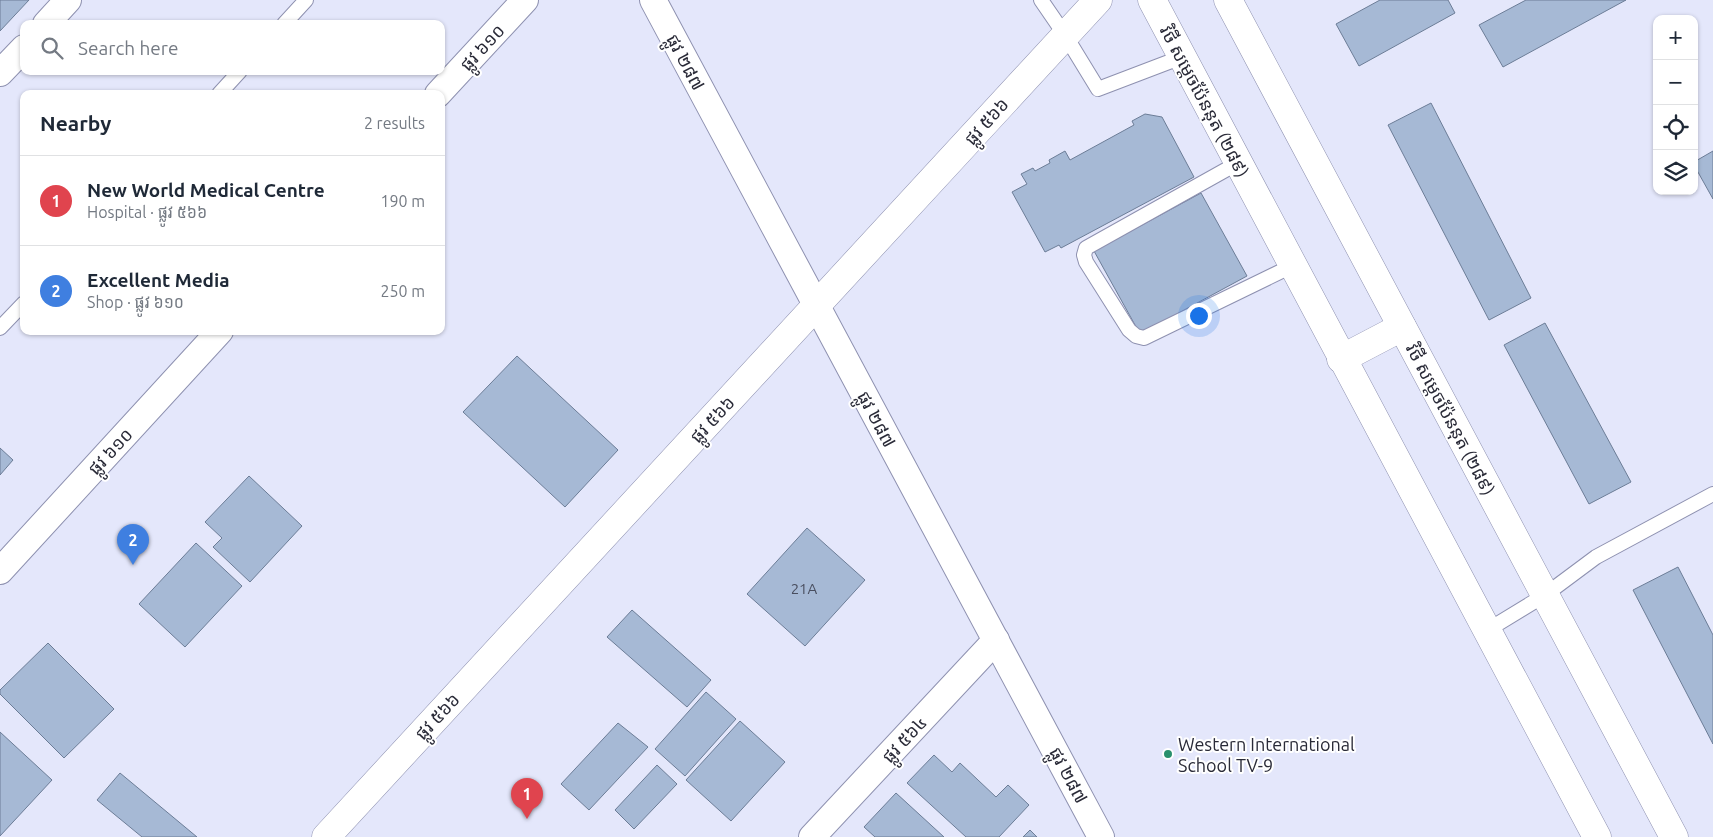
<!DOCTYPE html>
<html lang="en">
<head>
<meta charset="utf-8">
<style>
	body { margin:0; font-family:Ubuntu,"Noto Sans Khmer",sans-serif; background:#f2f2f3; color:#1f2937 }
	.controls { position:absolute; right:15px; top:15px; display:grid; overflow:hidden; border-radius:10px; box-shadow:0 1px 4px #0004 }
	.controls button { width:45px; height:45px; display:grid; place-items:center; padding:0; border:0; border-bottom:1px solid #e0e1e3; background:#fff; color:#1f2937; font:25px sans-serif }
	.you { position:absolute; left:1198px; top:315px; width:18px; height:18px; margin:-12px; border:4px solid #fff; border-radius:50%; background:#1a73e8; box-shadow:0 0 0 8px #1a73e833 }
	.badge { display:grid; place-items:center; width:32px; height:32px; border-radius:50%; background:#29906d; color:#fff; font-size:16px; font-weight:700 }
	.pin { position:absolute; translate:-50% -41px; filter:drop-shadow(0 1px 2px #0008) }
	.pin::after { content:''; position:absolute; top:26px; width:18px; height:15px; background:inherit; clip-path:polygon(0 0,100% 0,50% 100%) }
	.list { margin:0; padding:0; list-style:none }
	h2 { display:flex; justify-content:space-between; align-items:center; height:65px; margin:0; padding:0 20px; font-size:21px }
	h2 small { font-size:16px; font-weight:400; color:#747a83 }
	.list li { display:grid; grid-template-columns:32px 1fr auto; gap:15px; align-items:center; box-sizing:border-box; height:90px; padding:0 20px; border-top:1px solid #e0e1e3 }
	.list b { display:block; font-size:19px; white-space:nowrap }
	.list p { margin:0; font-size:16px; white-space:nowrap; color:#747a83 }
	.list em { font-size:16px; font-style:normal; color:#747a83 }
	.icon { flex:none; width:28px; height:28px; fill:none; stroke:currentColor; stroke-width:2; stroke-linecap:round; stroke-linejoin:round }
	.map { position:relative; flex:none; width:1713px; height:837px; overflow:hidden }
	.search { position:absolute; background:#fff; box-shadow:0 1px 4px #0004; left:20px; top:20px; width:425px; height:55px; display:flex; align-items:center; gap:12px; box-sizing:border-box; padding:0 18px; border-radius:10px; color:#747a83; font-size:19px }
	.panel { position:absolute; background:#fff; box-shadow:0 1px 4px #0004; left:20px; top:90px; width:425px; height:245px; border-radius:10px }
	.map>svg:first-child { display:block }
	.building { fill:#a6b9d5; stroke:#6c7d97 }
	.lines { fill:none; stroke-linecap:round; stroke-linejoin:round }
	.lane-casing { stroke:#8e91b0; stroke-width:16 }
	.street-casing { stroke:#8e91b0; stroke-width:28 }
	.secondary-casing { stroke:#8e91b0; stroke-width:29 }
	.lane { stroke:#fff; stroke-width:14 }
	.street { stroke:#fff; stroke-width:26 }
	.secondary { stroke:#fff; stroke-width:28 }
	.poi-dot { fill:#29906d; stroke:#fff; stroke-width:2 }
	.labels { text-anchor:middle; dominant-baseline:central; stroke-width:4; stroke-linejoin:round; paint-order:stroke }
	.number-label { font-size:15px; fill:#494e5f }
	.street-label { font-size:18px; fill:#2a2b38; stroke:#fff }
	.poi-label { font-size:18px; fill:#2a2b38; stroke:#fff; text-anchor:start }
</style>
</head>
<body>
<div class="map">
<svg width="1713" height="837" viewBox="0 0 1713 837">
	<rect width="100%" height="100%" fill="#e4e7fb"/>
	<g class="building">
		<polygon points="0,0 29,0 0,31"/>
		<polygon points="1380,0 1448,0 1455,13 1359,66 1336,24"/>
		<polygon points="1526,0 1626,0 1503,67 1479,25"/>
		<polygon points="1431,103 1531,298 1489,320 1388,125"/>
		<polygon points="1145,114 1162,117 1194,177 1061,248 1059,245 1045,252 1012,192 1027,184 1021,174 1033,168 1035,171 1050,163 1049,160 1065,151 1070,160 1134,125 1132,121"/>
		<polygon points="1713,151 1713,199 1694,165 1694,162"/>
		<polygon points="1201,193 1247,276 1140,334 1094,251"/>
		<polygon points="1545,323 1631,482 1589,504 1504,345"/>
		<polygon points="517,356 618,450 565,507 463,412"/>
		<polygon points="0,448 13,460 0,475"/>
		<polygon points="249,476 302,526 250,582 213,547 222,538 205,522"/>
		<polygon points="807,528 865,580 805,646 747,594"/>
		<polygon points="196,543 242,586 185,647 139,604"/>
		<polygon points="1678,567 1713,635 1713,744 1633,590"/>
		<polygon points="632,610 711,680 687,707 607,637"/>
		<polygon points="48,643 114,709 64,758 0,694 0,690"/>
		<polygon points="706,692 736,719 685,776 655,749"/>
		<polygon points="740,721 785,762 731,821 686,780"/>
		<polygon points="618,723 648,747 589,810 561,784"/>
		<polygon points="0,732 52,780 0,836"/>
		<polygon points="934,755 952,772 960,763 996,797 1008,785 1029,805 999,837 966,837 907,783"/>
		<polygon points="657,765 677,784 634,829 615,810"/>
		<polygon points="120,773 197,837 142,837 97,800"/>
		<polygon points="896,793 944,837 875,837 864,827"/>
		<polygon points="1030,830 1037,837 1023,837"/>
	</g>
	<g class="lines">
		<g class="lane-casing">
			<g id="lane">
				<polyline points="1041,0 1065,35 1098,89 1182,57"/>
				<polyline points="284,24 306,0"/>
				<polyline points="219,94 240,71"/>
				<polyline points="1238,163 1086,248 1084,255 1086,262 1129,330 1136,336 1144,338 1292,266"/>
				<polyline points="0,328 24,303"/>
				<polyline points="1486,631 1545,595 1596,557 1713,494"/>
			</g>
		</g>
		<g class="street-casing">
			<g id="street">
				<polyline points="653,0 1101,837"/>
				<polyline points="46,24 68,0"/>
				<polyline points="0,73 24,48"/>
				<polyline points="438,94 525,0"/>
				<polyline points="0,571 220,331"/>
				<polyline points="812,837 996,640"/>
			</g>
		</g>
		<g class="secondary-casing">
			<g id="secondary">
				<polyline points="1152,0 1597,837"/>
				<polyline points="1228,0 1674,837"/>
				<polyline points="1341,359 1402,327"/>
				<polyline points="326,837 1098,0"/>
			</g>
		</g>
		<use href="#lane" class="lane"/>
		<use href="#street" class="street"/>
		<use href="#secondary" class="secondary"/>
	</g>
	<circle class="poi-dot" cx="1168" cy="754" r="5"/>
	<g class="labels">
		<g class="number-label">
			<text x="804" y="588">21A</text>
		</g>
		<g class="street-label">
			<text transform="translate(482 47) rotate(-47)">ផ្លូវ ៦១០</text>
			<text transform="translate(686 62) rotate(62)">ផ្លូវ ២៨៧</text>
			<text transform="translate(1205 101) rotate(62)">វិថី សម្តេចប៉ែននុត (២៨៩)</text>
			<text transform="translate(986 121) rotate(-48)">ផ្លូវ ៥៦៦</text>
			<text transform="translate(712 419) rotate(-47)">ផ្លូវ ៥៦៦</text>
			<text transform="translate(877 419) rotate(62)">ផ្លូវ ២៨៧</text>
			<text transform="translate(1451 419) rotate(62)">វិថី សម្តេចប៉ែននុត (២៨៩)</text>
			<text transform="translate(110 451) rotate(-47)">ផ្លូវ ៦១០</text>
			<text transform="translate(437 716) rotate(-47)">ផ្លូវ ៥៦៦</text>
			<text transform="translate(904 739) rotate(-47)">ផ្លូវ ៥៦៤</text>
			<text transform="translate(1069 775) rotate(62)">ផ្លូវ ២៨៧</text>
		</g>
		<g class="poi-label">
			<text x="1178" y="744">Western International<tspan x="1178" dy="21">School TV-9</tspan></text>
		</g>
	</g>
</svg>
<div class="controls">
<button>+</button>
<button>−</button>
<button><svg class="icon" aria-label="locate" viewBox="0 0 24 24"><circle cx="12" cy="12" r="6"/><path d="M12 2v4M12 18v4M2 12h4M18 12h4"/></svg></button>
<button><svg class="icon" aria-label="layers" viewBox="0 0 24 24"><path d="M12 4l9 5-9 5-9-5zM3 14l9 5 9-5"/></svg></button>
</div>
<div class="you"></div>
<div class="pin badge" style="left:527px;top:819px;background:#e0444e">1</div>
<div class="pin badge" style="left:133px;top:565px;background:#3f7fe0">2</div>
<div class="search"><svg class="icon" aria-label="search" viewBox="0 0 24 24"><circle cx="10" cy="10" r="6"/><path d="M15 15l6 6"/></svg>Search here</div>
<section class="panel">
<h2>Nearby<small>2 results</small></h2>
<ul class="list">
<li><span class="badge" style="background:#e0444e">1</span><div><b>New World Medical Centre</b><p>Hospital · ផ្លូវ ៥៦៦</p></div><em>190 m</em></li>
<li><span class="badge" style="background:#3f7fe0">2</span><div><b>Excellent Media</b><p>Shop · ផ្លូវ ៦១០</p></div><em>250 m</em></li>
</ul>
</section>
</div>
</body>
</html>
